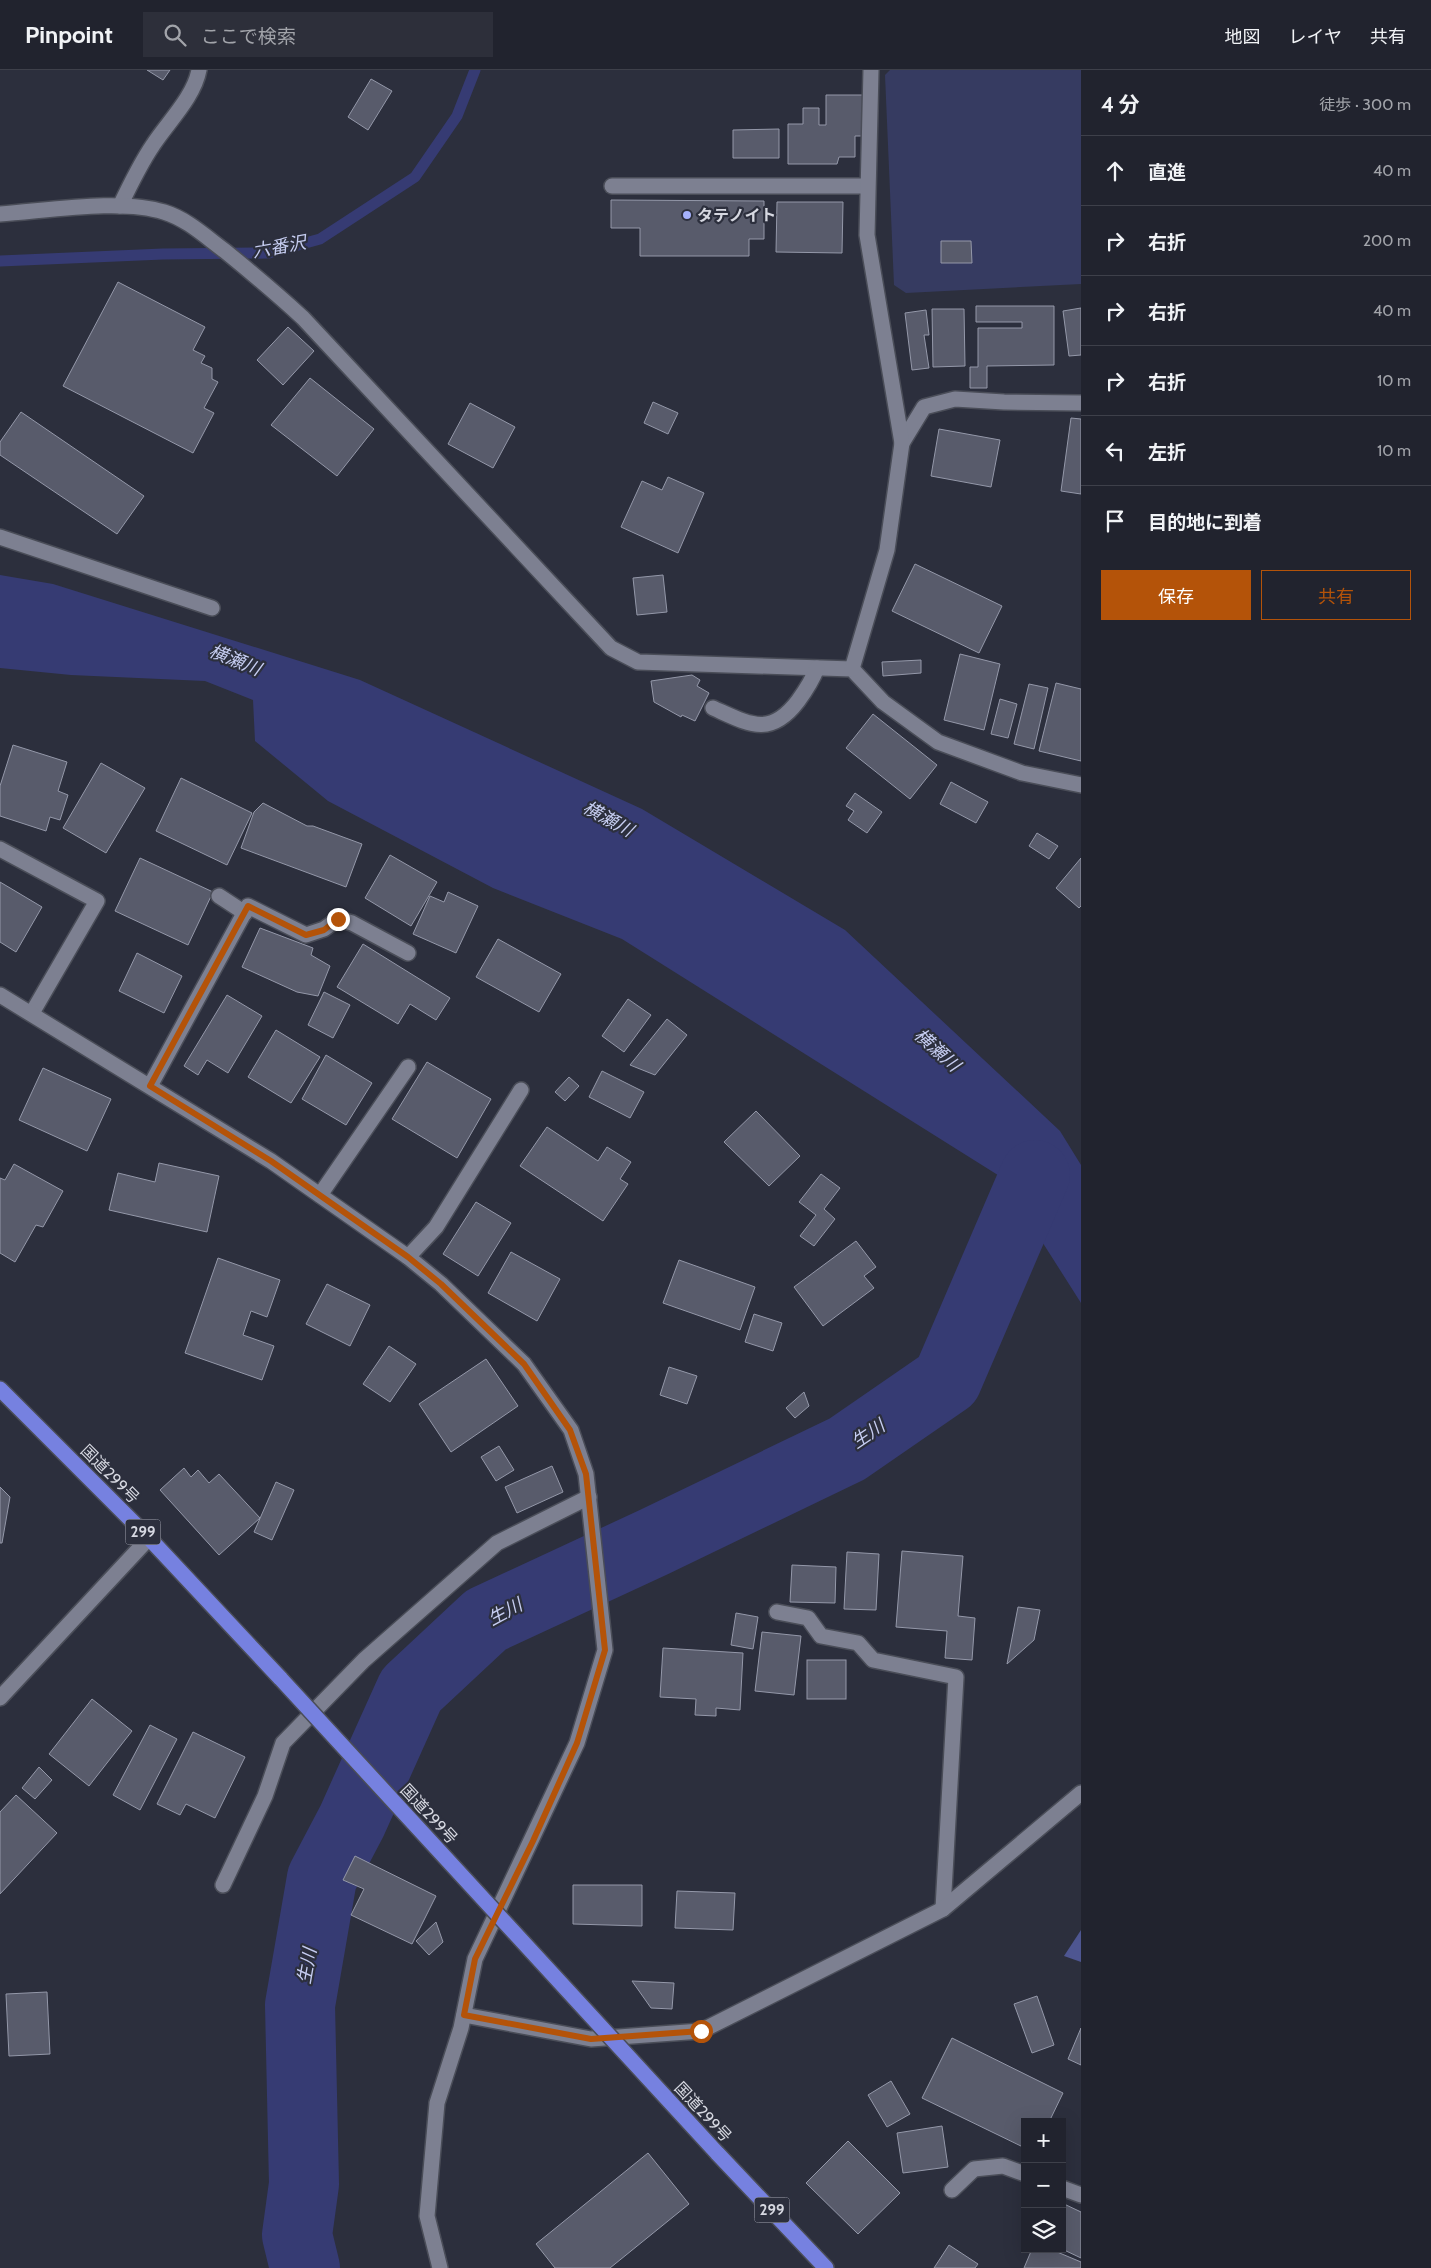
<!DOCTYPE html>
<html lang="ja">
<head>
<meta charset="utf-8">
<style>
	body { margin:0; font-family:Cabin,"Noto Sans JP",sans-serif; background:#2d2f3a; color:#f1f3f6 }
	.controls { position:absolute; right:15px; bottom:15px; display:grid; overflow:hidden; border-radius:0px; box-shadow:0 5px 20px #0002 }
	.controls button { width:45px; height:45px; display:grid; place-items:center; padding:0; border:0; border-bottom:1px solid #3e404a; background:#21232e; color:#f1f3f6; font:25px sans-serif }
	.stop { position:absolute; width:15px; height:15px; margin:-11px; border:4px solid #b45309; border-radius:50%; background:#fff }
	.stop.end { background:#b45309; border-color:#fff; box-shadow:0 1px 5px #0008 }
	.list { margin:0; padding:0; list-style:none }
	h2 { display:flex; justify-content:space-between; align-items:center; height:65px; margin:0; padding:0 20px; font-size:21px }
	h2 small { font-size:16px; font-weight:400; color:#a2a4aa }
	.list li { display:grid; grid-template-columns:32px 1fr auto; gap:15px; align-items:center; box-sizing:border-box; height:70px; padding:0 20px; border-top:1px solid #3e404a }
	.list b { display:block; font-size:19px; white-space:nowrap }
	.list em { font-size:16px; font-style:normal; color:#a2a4aa }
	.actions { display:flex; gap:10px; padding:15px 20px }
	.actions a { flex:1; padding:11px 0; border:1px solid #b45309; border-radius:0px; text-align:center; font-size:18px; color:#b45309 }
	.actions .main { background:#b45309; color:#fff }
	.icon { flex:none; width:28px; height:28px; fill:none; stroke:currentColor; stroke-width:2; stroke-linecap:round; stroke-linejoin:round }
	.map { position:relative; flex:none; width:1081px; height:2198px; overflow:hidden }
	header { display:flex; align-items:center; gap:30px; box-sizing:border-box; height:70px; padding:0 25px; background:#21232e; border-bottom:1px solid #3e404a }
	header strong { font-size:24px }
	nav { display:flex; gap:28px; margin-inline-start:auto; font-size:18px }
	.search { width:350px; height:45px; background:#2d2f3a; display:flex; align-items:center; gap:12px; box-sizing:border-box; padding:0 18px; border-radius:0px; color:#a2a4aa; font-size:19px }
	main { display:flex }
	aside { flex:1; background:#21232e }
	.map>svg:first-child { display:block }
	.green { fill:#363b61 }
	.forest { fill:#4e5691 }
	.water { fill:#363b73 }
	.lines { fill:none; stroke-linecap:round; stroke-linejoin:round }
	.stream { stroke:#363b73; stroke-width:11 }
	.river { stroke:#363b73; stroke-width:70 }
	.building { fill:#585b6b; stroke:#9498a9 }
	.minor-casing { stroke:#4a4d58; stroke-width:18 }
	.highway-casing { stroke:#4a4d58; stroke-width:18 }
	.minor { stroke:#7d8091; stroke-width:15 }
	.highway { stroke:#7681e0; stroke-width:15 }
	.highway-bridge-casing { stroke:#4a4d58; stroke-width:18; stroke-linecap:butt }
	.highway-bridge { stroke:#7681e0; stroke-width:15 }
	.route { stroke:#b45309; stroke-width:6 }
	.poi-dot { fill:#a5b1fc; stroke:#2c2f3d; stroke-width:2 }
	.labels { text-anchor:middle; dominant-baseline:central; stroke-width:4.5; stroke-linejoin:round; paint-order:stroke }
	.shield { fill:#2c2f3d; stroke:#a3a5b0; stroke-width:1 }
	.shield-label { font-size:15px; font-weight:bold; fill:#d6d8e1 }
	.poi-label { font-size:16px; font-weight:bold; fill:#d6d8e1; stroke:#2c2f3d; text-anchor:start }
	.street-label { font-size:16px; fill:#d6d8e1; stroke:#2c2f3d }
	.water-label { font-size:18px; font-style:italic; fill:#c6cdf1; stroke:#2c2f3d }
</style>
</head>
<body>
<header>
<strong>Pinpoint</strong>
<div class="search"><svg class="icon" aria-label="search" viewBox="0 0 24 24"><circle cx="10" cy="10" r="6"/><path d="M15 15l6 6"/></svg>ここで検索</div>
<nav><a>地図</a><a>レイヤ</a><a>共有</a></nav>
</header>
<main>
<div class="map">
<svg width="1081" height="2198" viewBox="0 0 1081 2198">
	<rect width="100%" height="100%" fill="#2c2f3d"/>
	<polygon class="green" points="890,0 1081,0 1081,214 906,223 894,215 885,5"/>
	<polygon class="forest" points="1081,1860 1081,1892 1064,1886"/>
	<polygon class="water" points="0,505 53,514 360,610 642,739 845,860 1060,1061 1081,1095 1081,1233 1001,1107 622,869 493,818 328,731 255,671 253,630 205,611 71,605 0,598"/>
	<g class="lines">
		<polyline class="stream" points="0,191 163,184 269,183 320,169 415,107 457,46 475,0"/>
		<polyline class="river" points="305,2198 297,2165 304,2114 300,1935 322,1808 352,1751 411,1620 486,1550 654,1472 847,1379 947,1310 1035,1105"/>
	</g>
	<g class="building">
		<polygon points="147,0 170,0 163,10"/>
		<polygon points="371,9 392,21 368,60 348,47"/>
		<polygon points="826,25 864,25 865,66 855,66 855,87 839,87 837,94 788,94 788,54 803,54 803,38 819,38 819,55 826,55"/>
		<polygon points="779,59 779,88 733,88 733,60"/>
		<polygon points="611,130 764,131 764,169 749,169 749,186 640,186 640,158 611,158"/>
		<polygon points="777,132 843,132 842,183 776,182"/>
		<polygon points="941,171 971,171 972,193 941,193"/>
		<polygon points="118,212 205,257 193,280 205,286 201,293 212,298 212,309 218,312 204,338 214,343 193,383 63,316"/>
		<polygon points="976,236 1054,236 1054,295 987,296 987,318 970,318 970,297 978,297 978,258 1022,258 1022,252 976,252"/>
		<polygon points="1081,238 1081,285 1069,286 1063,241"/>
		<polygon points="932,239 964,239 965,296 933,297"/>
		<polygon points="926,240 929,265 924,265 929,298 912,300 905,243"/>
		<polygon points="288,257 314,281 283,315 257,290"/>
		<polygon points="310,308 374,359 337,406 271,355"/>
		<polygon points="653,332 678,343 668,364 644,353"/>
		<polygon points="470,333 515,357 493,398 448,374"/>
		<polygon points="21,342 144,426 117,464 0,385 0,372"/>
		<polygon points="1071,348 1081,349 1081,424 1061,421"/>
		<polygon points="939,359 1000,370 991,417 931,406"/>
		<polygon points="668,407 704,423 678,483 621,457 642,411 662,420"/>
		<polygon points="915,494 1002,536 979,583 892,541"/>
		<polygon points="663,505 667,542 637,545 633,508"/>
		<polygon points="960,584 1000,594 984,660 944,650"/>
		<polygon points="921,590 921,603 883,606 882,592"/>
		<polygon points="692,605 700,610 697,616 709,623 695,651 682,645 681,647 654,632 651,611"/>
		<polygon points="1056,613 1081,619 1081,691 1039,681"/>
		<polygon points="1029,614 1048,618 1034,679 1014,674"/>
		<polygon points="1000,629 1017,634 1008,668 991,664"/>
		<polygon points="873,644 937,695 910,729 846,678"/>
		<polygon points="13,675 67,692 58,721 68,725 60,750 50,747 46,761 0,746 0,716"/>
		<polygon points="101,693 145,718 106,783 63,758"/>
		<polygon points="181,708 252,743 227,795 156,761"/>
		<polygon points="951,712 988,732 976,753 940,734"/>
		<polygon points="855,723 882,742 867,763 848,750 854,741 846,736"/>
		<polygon points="263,733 307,756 313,756 362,774 346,817 241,778 254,742"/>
		<polygon points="1037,763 1058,776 1049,789 1029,776"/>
		<polygon points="390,785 437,812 411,856 365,828"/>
		<polygon points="140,788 213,822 188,875 115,841"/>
		<polygon points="1081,788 1081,836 1079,838 1056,818"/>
		<polygon points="0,812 42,837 16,882 0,872"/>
		<polygon points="448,822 478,836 456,883 413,864 430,826 444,832"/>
		<polygon points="260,858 313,878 311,885 330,896 318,926 297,922 242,897"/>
		<polygon points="498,869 561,904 539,942 476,907"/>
		<polygon points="363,874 450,928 436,950 410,934 398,954 337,917"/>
		<polygon points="137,883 182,906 164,943 119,921"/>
		<polygon points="324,922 350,935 333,968 308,955"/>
		<polygon points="227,925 262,946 228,1003 207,990 198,1005 184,996"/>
		<polygon points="628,929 651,945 624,982 602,966"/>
		<polygon points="667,949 687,965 655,1005 630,995"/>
		<polygon points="276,960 320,987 291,1033 248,1007"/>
		<polygon points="326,985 372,1013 346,1055 302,1029"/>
		<polygon points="427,992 491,1029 457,1088 392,1049"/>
		<polygon points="43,998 111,1029 87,1081 19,1050"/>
		<polygon points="602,1001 644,1022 630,1048 589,1027"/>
		<polygon points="569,1007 579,1016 565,1031 555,1022"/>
		<polygon points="756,1041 800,1086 769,1116 724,1072"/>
		<polygon points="547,1057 598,1091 607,1077 631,1092 620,1109 628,1114 603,1151 520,1096"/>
		<polygon points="159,1093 219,1106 207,1162 109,1140 118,1103 155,1112"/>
		<polygon points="14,1094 63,1121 43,1157 36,1155 15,1192 0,1183 0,1108 5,1110"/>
		<polygon points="821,1104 840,1118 824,1139 835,1149 814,1176 800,1166 816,1145 799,1132"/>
		<polygon points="476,1132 511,1153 478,1206 443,1184"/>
		<polygon points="856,1171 876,1197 864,1206 874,1218 823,1256 794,1217"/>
		<polygon points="511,1182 560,1209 537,1251 488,1223"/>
		<polygon points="218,1188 280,1210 267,1247 251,1241 243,1265 274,1276 262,1310 185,1283"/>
		<polygon points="679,1190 755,1217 740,1260 663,1233"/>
		<polygon points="327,1214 370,1235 350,1276 306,1254"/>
		<polygon points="754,1244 782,1253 773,1281 745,1272"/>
		<polygon points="389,1276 416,1294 390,1332 363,1314"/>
		<polygon points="486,1289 518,1336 451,1382 419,1334"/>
		<polygon points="669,1297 697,1306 687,1334 660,1325"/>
		<polygon points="804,1322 809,1336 795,1348 786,1338"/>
		<polygon points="499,1376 514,1400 496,1411 481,1387"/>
		<polygon points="552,1396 563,1422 517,1443 505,1417"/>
		<polygon points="184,1398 191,1407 198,1400 209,1413 219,1404 260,1448 219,1485 160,1420"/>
		<polygon points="276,1412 294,1420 272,1470 254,1462"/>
		<polygon points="0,1417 10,1427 2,1473 0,1473"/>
		<polygon points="902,1481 963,1486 958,1546 975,1548 972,1590 945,1588 947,1561 896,1557"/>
		<polygon points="847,1482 879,1484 876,1540 844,1539"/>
		<polygon points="792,1495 836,1497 835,1533 790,1532"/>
		<polygon points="1018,1537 1040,1540 1034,1570 1007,1594"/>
		<polygon points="736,1543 758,1547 753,1579 731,1575"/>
		<polygon points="762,1562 801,1566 794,1625 755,1621"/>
		<polygon points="663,1578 743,1583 740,1640 716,1638 716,1646 695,1645 696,1629 660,1627"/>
		<rect x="807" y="1590" width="39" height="39"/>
		<polygon points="92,1629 132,1661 89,1716 49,1684"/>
		<polygon points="150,1655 177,1669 140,1740 113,1725"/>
		<polygon points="193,1662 245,1687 215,1748 186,1734 180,1745 157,1734"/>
		<polygon points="39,1697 52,1710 35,1729 22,1718"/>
		<polygon points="16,1725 57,1763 0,1824 0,1742"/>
		<polygon points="355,1786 436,1826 412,1874 351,1845 364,1819 343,1810"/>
		<polygon points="573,1815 642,1815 642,1856 573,1854"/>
		<polygon points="677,1821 735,1823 733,1860 675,1858"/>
		<polygon points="436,1852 443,1872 429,1885 416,1871"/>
		<polygon points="632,1911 674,1913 672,1939 651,1938"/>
		<polygon points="47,1922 50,1984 9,1986 6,1924"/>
		<polygon points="1037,1926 1054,1975 1032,1983 1014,1934"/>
		<polygon points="1081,1958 1081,1995 1068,1989"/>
		<polygon points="952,1968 1063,2023 1049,2052 1025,2052 1025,2078 922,2028"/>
		<polygon points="891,2011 910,2044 887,2057 868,2025"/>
		<polygon points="942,2056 948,2097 903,2103 897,2063"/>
		<polygon points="848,2071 900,2123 858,2164 806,2113"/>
		<polygon points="648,2083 689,2134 610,2198 555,2198 536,2174"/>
		<polygon points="1062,2133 1081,2142 1081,2188 1062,2179"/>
		<polygon points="949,2175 978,2194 975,2198 934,2198"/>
		<polygon points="1032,2179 1050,2179 1081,2192 1081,2198 1024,2198"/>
	</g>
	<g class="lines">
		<g class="minor-casing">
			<g id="minor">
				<polyline points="612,116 867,116"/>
				<path d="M 120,136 C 130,115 140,94 153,75 C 168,52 194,27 199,0"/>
				<path d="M 0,144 C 46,141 121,128 164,142 C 187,149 206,167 225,181 C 252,203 278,225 303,248 L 611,578 L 638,592 L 852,599 L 883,632 L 938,672 L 1022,703 L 1081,715"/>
				<polyline points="902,373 924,337 955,329 1004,332 1081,333"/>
				<polyline points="0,467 212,538"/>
				<polyline points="852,599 887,480 902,373 867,165 871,0"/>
				<path d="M 713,638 C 749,654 770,668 798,631 C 806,620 812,611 817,598"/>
				<polyline points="0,779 97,831 32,943"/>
				<polyline points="219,826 245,843"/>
				<polyline points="0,925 271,1091 408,1187 441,1214 524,1294 571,1360 586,1404 605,1580 577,1673 475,1889 461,1958 437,2033 427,2146 440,2198"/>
				<polyline points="150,1016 248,836 306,865 324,859 338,849 352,853 408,883"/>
				<polyline points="320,1125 408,997"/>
				<polyline points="408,1187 436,1157 521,1020"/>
				<polyline points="777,1542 808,1548 821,1566 858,1573 873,1590 956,1607 943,1839"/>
				<polyline points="0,1628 149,1468"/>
				<polyline points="223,1815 265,1726 283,1673 364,1590 497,1473 589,1427"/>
				<polyline points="464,1945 591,1969 701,1961 943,1839 1081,1723"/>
				<polyline points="1062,2118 1081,2125"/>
				<polyline points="952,2120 974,2099 1003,2096 1025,2104"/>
			</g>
		</g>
		<g class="highway-casing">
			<g id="highway">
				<polyline points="0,1319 149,1468 281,1609"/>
				<polyline points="717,2083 826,2198"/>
			</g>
		</g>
		<use href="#minor" class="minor"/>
		<use href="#highway" class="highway"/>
		<g class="highway-bridge-casing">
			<polyline id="highway-bridge" points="281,1609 717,2083"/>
		</g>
		<use href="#highway-bridge" class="highway-bridge"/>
	</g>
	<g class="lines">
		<polyline class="route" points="338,849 324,860 306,865 248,836 150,1016 271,1091 408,1187 441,1214 524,1294 570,1360 586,1404 605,1580 577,1673 533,1771 475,1889 464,1945 591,1969 701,1961"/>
	</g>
	<circle class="poi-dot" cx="687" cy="145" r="5"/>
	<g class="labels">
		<g class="shield">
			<rect x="125.5" y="1449.5" width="35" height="25" rx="4"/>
			<rect x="754.5" y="2127.5" width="35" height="25" rx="4"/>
		</g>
		<g class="shield-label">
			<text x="143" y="1462">299</text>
			<text x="772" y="2140">299</text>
		</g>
		<g class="poi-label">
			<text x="697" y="145">タテノイト</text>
		</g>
		<g class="street-label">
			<text transform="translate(110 1404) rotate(45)">国道299号</text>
			<text transform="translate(429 1744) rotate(47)">国道299号</text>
			<text transform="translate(703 2042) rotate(47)">国道299号</text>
		</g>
		<g class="water-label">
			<text transform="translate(279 177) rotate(-10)">六番沢</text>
			<text transform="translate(235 590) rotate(22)">横瀬川</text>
			<text transform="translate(608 749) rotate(29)">横瀬川</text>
			<text transform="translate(937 980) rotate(42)">横瀬川</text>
			<text transform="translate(868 1364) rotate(-34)">生川</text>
			<text transform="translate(505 1542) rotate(-28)">生川</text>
			<text transform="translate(307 1896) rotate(-80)">生川</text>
		</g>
	</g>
</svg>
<div class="controls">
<button>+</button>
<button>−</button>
<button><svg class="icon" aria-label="layers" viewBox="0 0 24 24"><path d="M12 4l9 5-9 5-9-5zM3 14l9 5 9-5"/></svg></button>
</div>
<div class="stop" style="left:701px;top:1961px"></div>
<div class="stop end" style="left:338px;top:849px"></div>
</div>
<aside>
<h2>4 分<small>徒歩 · 300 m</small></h2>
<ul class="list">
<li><svg class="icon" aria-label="ahead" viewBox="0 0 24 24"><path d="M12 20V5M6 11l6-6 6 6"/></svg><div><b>直進</b></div><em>40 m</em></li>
<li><svg class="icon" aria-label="right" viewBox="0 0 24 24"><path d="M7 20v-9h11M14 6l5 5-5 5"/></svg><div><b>右折</b></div><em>200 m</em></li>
<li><svg class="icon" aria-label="right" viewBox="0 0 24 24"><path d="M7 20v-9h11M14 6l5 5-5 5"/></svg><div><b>右折</b></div><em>40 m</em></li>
<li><svg class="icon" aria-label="right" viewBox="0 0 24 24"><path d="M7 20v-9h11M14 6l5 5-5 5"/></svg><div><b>右折</b></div><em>10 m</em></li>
<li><svg class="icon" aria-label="left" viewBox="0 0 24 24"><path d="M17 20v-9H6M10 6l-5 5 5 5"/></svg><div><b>左折</b></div><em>10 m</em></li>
<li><svg class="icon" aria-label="arrive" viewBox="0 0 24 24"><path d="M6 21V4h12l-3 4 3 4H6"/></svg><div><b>目的地に到着</b></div></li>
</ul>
<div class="actions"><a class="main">保存</a><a>共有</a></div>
</aside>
</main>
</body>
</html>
